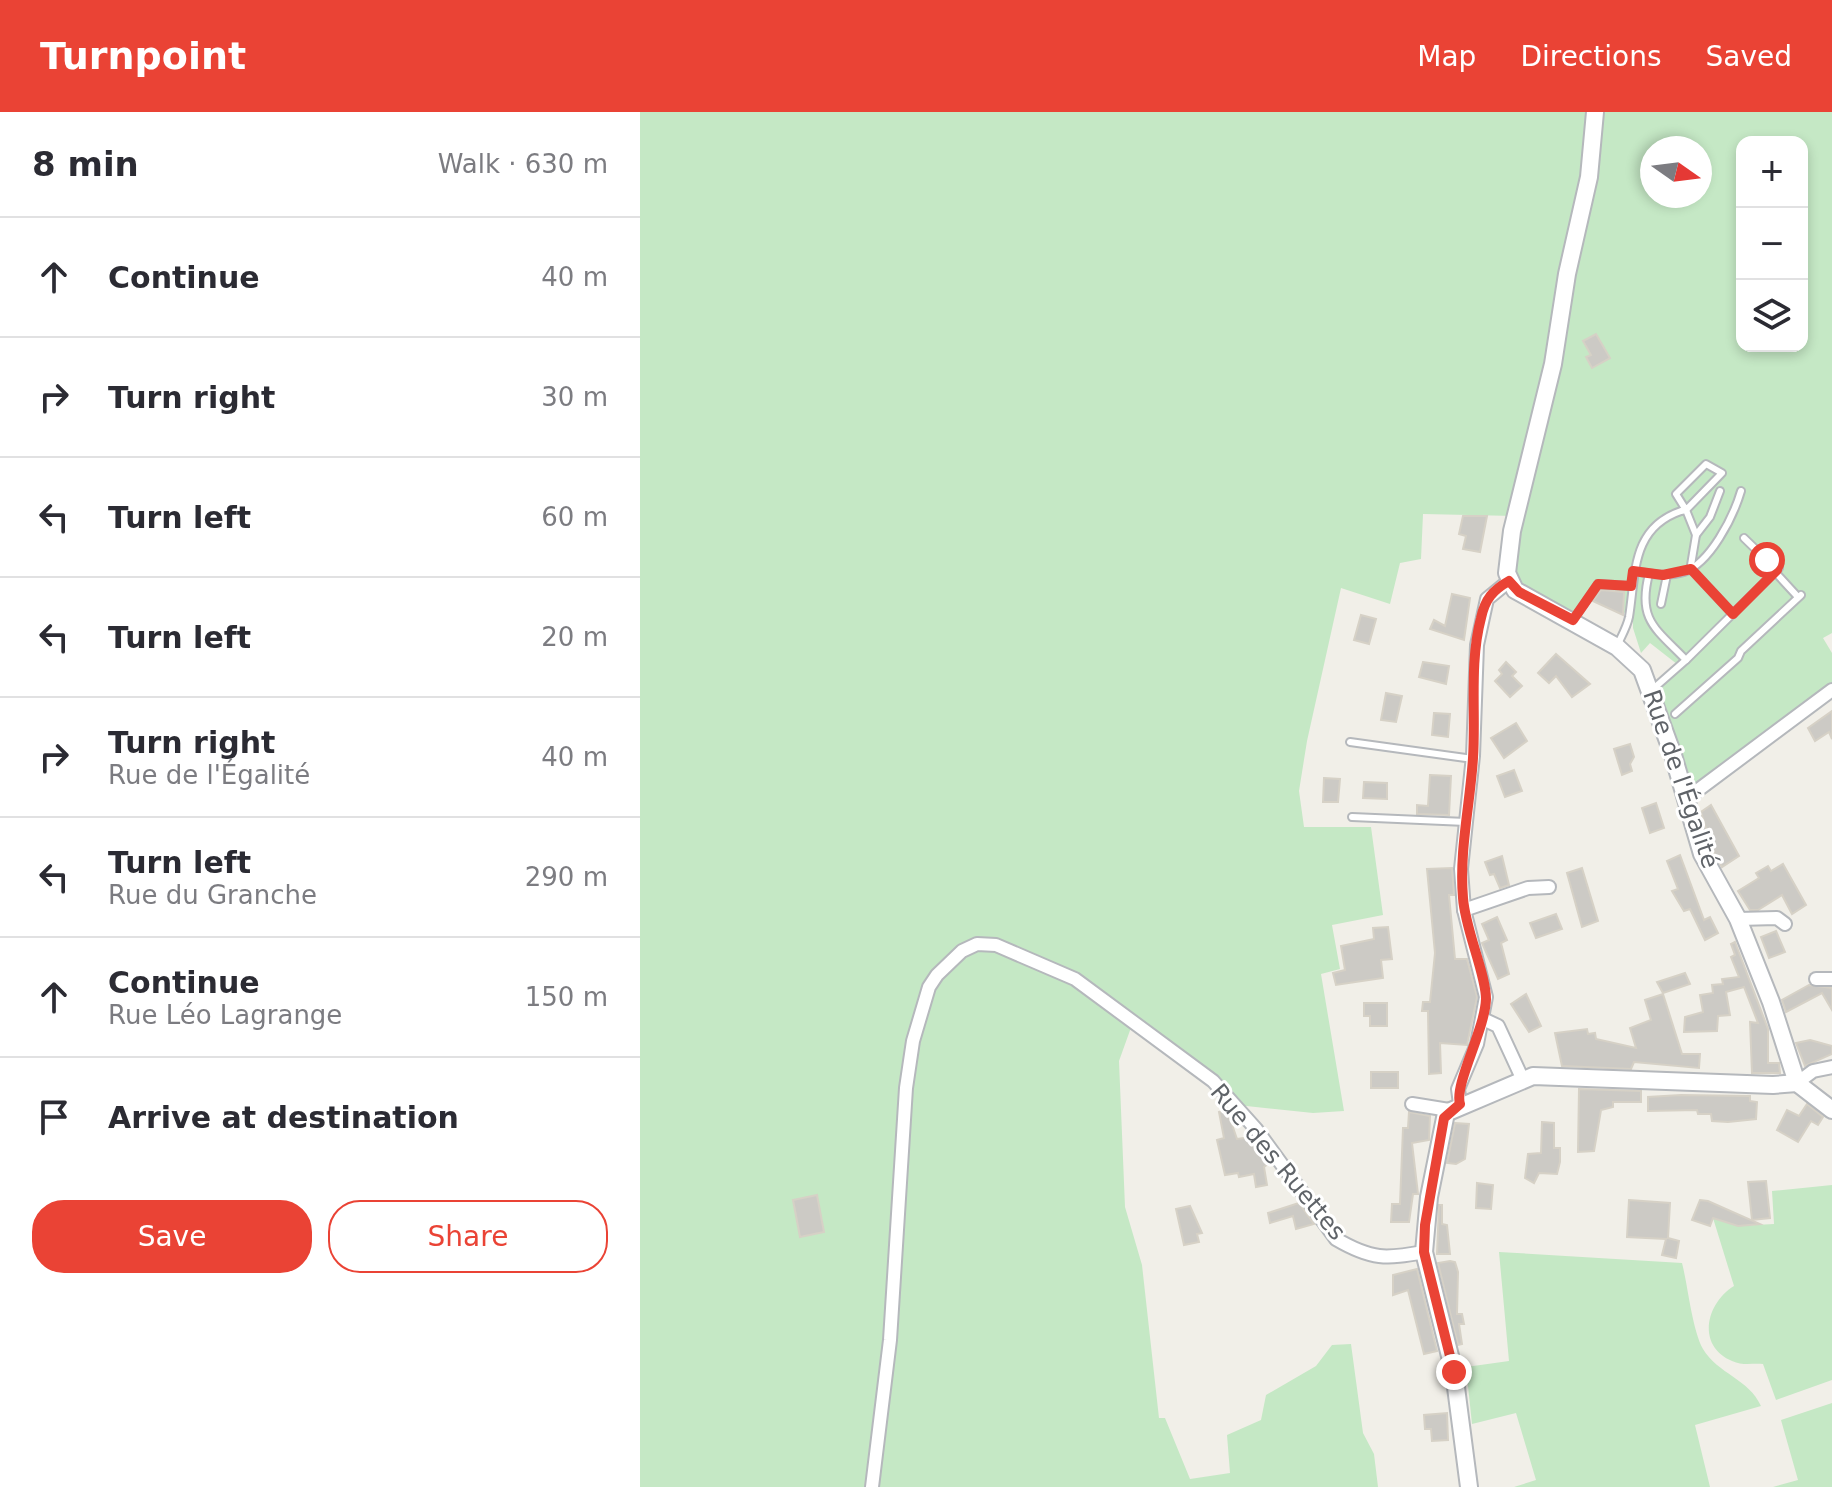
<!DOCTYPE html>
<html lang="en">
<head>
<meta charset="utf-8">
<style>
	body { margin:0; font-family:"DejaVu Sans",sans-serif; background:#f7f7f7; color:#2b2b33 }
	.controls { position:absolute; right:24px; top:24px; display:grid; overflow:hidden; border-radius:16px; box-shadow:0 4px 12px #0003 }
	.controls button { width:72px; height:72px; display:grid; place-items:center; padding:0; border:0; border-bottom:2px solid #e1e1e2; background:#fff; color:#2b2b33; font:40px sans-serif }
	.compass { position:absolute; left:1000px; top:24px; width:72px; height:72px; border-radius:50%; background:#fff; box-shadow:0 4px 12px #0003; rotate:104deg }
	.stop { position:absolute; width:24px; height:24px; margin:-18px; border:6px solid #ea4335; border-radius:50%; background:#fff }
	.stop.end { background:#ea4335; border-color:#fff; box-shadow:0 2px 8px #0008 }
	.list { margin:0; padding:0; list-style:none }
	h2 { display:flex; justify-content:space-between; align-items:center; height:104px; margin:0; padding:0 32px; font-size:34px }
	h2 small { font-size:26px; font-weight:400; color:#7c7c81 }
	.list li { display:grid; grid-template-columns:52px 1fr auto; gap:24px; align-items:center; box-sizing:border-box; height:120px; padding:0 32px; border-top:2px solid #e1e1e2 }
	.list b { display:block; font-size:30px; white-space:nowrap }
	.list p { margin:0; font-size:26px; white-space:nowrap; color:#7c7c81 }
	.list em { font-size:26px; font-style:normal; color:#7c7c81 }
	.actions { display:flex; gap:16px; padding:24px 32px }
	.actions a { flex:1; padding:18px 0; border:2px solid #ea4335; border-radius:32px; text-align:center; font-size:28px; color:#ea4335 }
	.actions .main { background:#ea4335; color:#fff }
	.icon { flex:none; width:44px; height:44px; fill:none; stroke:currentColor; stroke-width:2; stroke-linecap:round; stroke-linejoin:round }
	.map { position:relative; flex:none; width:1192px; height:1375px; overflow:hidden }
	header { display:flex; align-items:center; gap:48px; box-sizing:border-box; height:112px; padding:0 40px; background:#ea4335; color:#fff }
	header strong { font-size:38px }
	nav { display:flex; gap:44px; margin-inline-start:auto; font-size:28px }
	main { display:flex }
	aside { flex:1; background:#fff }
	.map>svg:first-child { display:block }
	.green { fill:#c5e8c5; fill-rule:evenodd }
	.building { fill:#cccac5; stroke:#d6d1c6; stroke-width:2 }
	.lines { fill:none; stroke-linecap:round; stroke-linejoin:round }
	.service-casing { stroke:#b5b8bc; stroke-width:10 }
	.minor-casing { stroke:#b5b8bc; stroke-width:16 }
	.tertiary-casing { stroke:#b5b8bc; stroke-width:20 }
	.service { stroke:#fff; stroke-width:6 }
	.minor { stroke:#fff; stroke-width:12 }
	.tertiary { stroke:#fff; stroke-width:16 }
	.route { stroke:#ea4335; stroke-width:10 }
	.labels { text-anchor:middle; dominant-baseline:central; stroke-width:6; stroke-linejoin:round; paint-order:stroke }
	.street-label { font-size:24px; fill:#5f6368; stroke:#fff }
</style>
</head>
<body>
<header>
<strong>Turnpoint</strong>
<nav><a>Map</a><a>Directions</a><a>Saved</a></nav>
</header>
<main>
<aside>
<h2>8 min<small>Walk · 630 m</small></h2>
<ul class="list">
<li><svg class="icon" aria-label="ahead" viewBox="0 0 24 24"><path d="M12 20V5M6 11l6-6 6 6"/></svg><div><b>Continue</b></div><em>40 m</em></li>
<li><svg class="icon" aria-label="right" viewBox="0 0 24 24"><path d="M7 20v-9h11M14 6l5 5-5 5"/></svg><div><b>Turn right</b></div><em>30 m</em></li>
<li><svg class="icon" aria-label="left" viewBox="0 0 24 24"><path d="M17 20v-9H6M10 6l-5 5 5 5"/></svg><div><b>Turn left</b></div><em>60 m</em></li>
<li><svg class="icon" aria-label="left" viewBox="0 0 24 24"><path d="M17 20v-9H6M10 6l-5 5 5 5"/></svg><div><b>Turn left</b></div><em>20 m</em></li>
<li><svg class="icon" aria-label="right" viewBox="0 0 24 24"><path d="M7 20v-9h11M14 6l5 5-5 5"/></svg><div><b>Turn right</b><p>Rue de l'Égalité</p></div><em>40 m</em></li>
<li><svg class="icon" aria-label="left" viewBox="0 0 24 24"><path d="M17 20v-9H6M10 6l-5 5 5 5"/></svg><div><b>Turn left</b><p>Rue du Granche</p></div><em>290 m</em></li>
<li><svg class="icon" aria-label="ahead" viewBox="0 0 24 24"><path d="M12 20V5M6 11l6-6 6 6"/></svg><div><b>Continue</b><p>Rue Léo Lagrange</p></div><em>150 m</em></li>
<li><svg class="icon" aria-label="arrive" viewBox="0 0 24 24"><path d="M6 21V4h12l-3 4 3 4H6"/></svg><div><b>Arrive at destination</b></div></li>
</ul>
<div class="actions"><a class="main">Save</a><a>Share</a></div>
</aside>
<div class="map">
<svg width="1192" height="1375" viewBox="0 0 1192 1375">
	<rect width="100%" height="100%" fill="#f1efe8"/>
	<g class="green">
		<path d="M 0,0 L 1192,0 L 1192,521 L 1183,526 L 1192,541 L 1192,578 L 1046,687 L 1017,577 L 1042,556 L 1010,531 L 1001,541 L 993,516 L 993,497 L 987,497 L 983,503 L 945,485 L 930,507 L 872,474 L 875,404 L 783,402 L 781,447 L 760,451 L 750,492 L 701,476 L 667,629 L 659,679 L 664,715 L 731,715 L 743,803 L 692,813 L 700,857 L 681,862 L 704,999 L 673,1001 L 597,993 L 493,910 L 479,949 L 485,1095 L 502,1153 L 519,1306 L 525,1306 L 550,1367 L 590,1361 L 587,1323 L 621,1308 L 626,1283 L 676,1254 L 692,1233 L 711,1232 L 723,1321 L 734,1342 L 738,1375 L 0,1375 ZM 1102,30 L 1162,30 L 1162,234 L 1102,234 ZM 1012,36 L 1060,36 L 1060,84 L 1012,84 Z"/>
		<path d="M 1192,1073 L 1192,1268 L 1136,1288 L 1123,1252 C 1112,1251 1103,1254 1092,1249 C 1056,1234 1066,1191 1094,1174 L 1073,1106 L 1097,1114 L 1134,1112 L 1132,1079 Z"/>
		<path d="M 859,1140 L 1042,1151 C 1048,1174 1052,1217 1063,1237 C 1078,1262 1109,1267 1121,1294 L 1055,1313 L 1070,1375 L 874,1375 L 896,1368 L 876,1301 L 832,1312 L 826,1255 L 869,1249 Z"/>
		<polygon points="1192,1291 1192,1375 1133,1375 1158,1368 1141,1308"/>
	</g>
	<g class="building">
		<polygon points="956,222 970,246 952,256 946,245 951,243 943,229"/>
		<polygon points="823,404 847,404 840,440 823,437 826,424 819,422"/>
		<polygon points="961,478 984,480 983,503 953,489"/>
		<polygon points="812,482 830,486 824,528 790,517 794,508 805,514"/>
		<polygon points="721,503 736,507 729,532 714,528"/>
		<polygon points="916,542 950,572 932,585 916,564 909,571 898,561"/>
		<polygon points="783,550 809,554 806,572 779,565"/>
		<polygon points="866,550 876,560 872,564 882,574 870,585 855,569 862,562 859,558"/>
		<polygon points="746,581 762,584 756,610 741,608"/>
		<polygon points="1192,599 1192,627 1189,620 1175,629 1168,616"/>
		<polygon points="794,601 810,602 808,625 792,623"/>
		<polygon points="876,611 887,629 864,646 851,626"/>
		<polygon points="990,632 994,645 990,652 992,659 982,663 974,637"/>
		<polygon points="874,658 882,679 865,685 857,664"/>
		<polygon points="790,663 811,664 809,703 777,702 777,693 788,694"/>
		<polygon points="684,666 700,667 698,690 683,690"/>
		<polygon points="724,670 747,671 747,687 723,686"/>
		<polygon points="1016,691 1024,716 1010,721 1002,696"/>
		<polygon points="1071,693 1099,744 1082,755 1072,738 1061,700"/>
		<polygon points="1040,743 1064,808 1070,805 1078,821 1065,828 1050,797 1044,799 1032,779 1038,777 1027,749"/>
		<polygon points="862,744 869,773 860,776 854,762 850,763 845,750"/>
		<polygon points="1143,752 1166,793 1152,802 1142,783 1118,798 1110,798 1098,779 1119,766 1116,761 1128,754 1131,759"/>
		<polygon points="812,756 814,783 809,783 815,847 827,847 837,885 827,933 800,931 801,961 789,962 788,899 782,899 783,890 790,890 795,841 787,757"/>
		<polygon points="942,756 958,809 942,815 927,761"/>
		<polygon points="916,802 922,817 896,826 890,811"/>
		<polygon points="857,805 867,828 861,831 869,862 858,867 842,831 849,828 842,812"/>
		<polygon points="748,815 752,847 741,848 743,866 696,873 693,861 705,858 701,834 734,827 733,816"/>
		<polygon points="1136,819 1145,840 1129,846 1121,825"/>
		<polygon points="1095,830 1128,917 1128,951 1139,951 1140,961 1112,961 1110,910 1118,911 1104,875 1086,880 1090,903 1078,904 1077,919 1044,920 1045,905 1063,900 1060,883 1073,881 1072,873 1083,872 1082,867 1099,865 1091,845 1095,843 1091,832"/>
		<polygon points="1045,861 1050,872 1023,881 1017,870"/>
		<polygon points="1169,873 1192,876 1192,898 1182,881 1146,900 1142,888"/>
		<polygon points="886,882 901,914 889,920 871,892"/>
		<polygon points="1023,882 1042,942 1060,942 1059,956 994,950 991,957 922,954 915,921 947,917 948,922 955,921 956,927 996,936 990,916 1011,908 1005,888"/>
		<polygon points="724,891 747,891 747,914 730,914 730,904 724,904"/>
		<polygon points="1170,928 1192,934 1192,942 1165,954 1156,931"/>
		<rect x="731" y="960" width="27" height="16"/>
		<polygon points="939,977 1001,979 1001,990 973,990 973,995 961,998 954,1039 938,1040"/>
		<polygon points="1041,983 1110,984 1110,989 1117,990 1116,1007 1088,1010 1072,1009 1071,1002 1058,1002 1057,998 1008,999 1008,985"/>
		<polygon points="1167,992 1183,1005 1178,1013 1171,1009 1158,1030 1137,1018 1147,998 1159,1004"/>
		<polygon points="587,998 597,1027 611,1025 629,1051 624,1055 627,1073 616,1075 614,1062 599,1065 598,1061 585,1063 577,1028 584,1026 579,1000"/>
		<polygon points="769,1000 790,1004 789,1028 772,1031 778,1082 773,1082 769,1110 751,1110 752,1092 760,1092 763,1016 768,1016"/>
		<polygon points="902,1010 914,1011 914,1036 920,1036 920,1050 917,1062 899,1061 894,1071 885,1066 888,1042 901,1041"/>
		<polygon points="815,1011 829,1012 825,1047 816,1052 807,1051"/>
		<polygon points="1126,1069 1130,1106 1112,1108 1108,1070"/>
		<polygon points="837,1071 853,1073 851,1097 836,1096"/>
		<polygon points="177,1083 184,1120 160,1125 153,1088"/>
		<polygon points="989,1088 1030,1091 1028,1126 1039,1129 1036,1146 1022,1143 1026,1127 987,1125"/>
		<polygon points="1060,1088 1068,1089 1120,1112 1098,1114 1073,1106 1070,1114 1052,1108"/>
		<polygon points="659,1091 674,1112 656,1117 653,1104 630,1111 628,1101"/>
		<polygon points="799,1093 802,1093 802,1112 807,1113 810,1142 797,1142"/>
		<polygon points="550,1094 562,1121 557,1122 559,1130 544,1133 536,1097"/>
		<polygon points="810,1149 815,1150 818,1160 817,1202 822,1202 824,1212 819,1212 822,1232 818,1233 798,1151"/>
		<polygon points="777,1157 797,1239 784,1242 768,1178 753,1183 753,1163"/>
		<polygon points="807,1301 808,1328 792,1329 791,1317 785,1317 784,1303"/>
	</g>
	<g class="lines">
		<g class="service-casing">
			<g id="service">
				<polygon points="1066,352 1082,361 1046,398 1036,382"/>
				<polyline points="1056,423 1070,405 1080,379"/>
				<polyline points="1104,426 1137,458"/>
				<polyline points="1051,457 1093,502"/>
				<path d="M 993,459 C 1010,462 1027,465 1044,460 C 1070,451 1093,406 1101,379"/>
				<polyline points="1135,460 1158,485"/>
				<path d="M 1009,462 C 997,508 1016,517 1046,548 L 1139,456"/>
				<polyline points="1021,492 1027,463"/>
				<polyline points="933,508 958,472 991,474"/>
				<path d="M 977,534 C 981,525 987,515 989,505 C 996,462 991,416 1041,399 L 1046,398 L 1056,423 L 1051,453"/>
				<polyline points="1013,577 1046,548"/>
				<polyline points="1035,602 1098,546 1101,539 1161,483"/>
				<polyline points="710,630 833,647"/>
				<polyline points="712,705 826,710"/>
			</g>
		</g>
		<g class="minor-casing">
			<g id="minor">
				<polyline points="1046,687 1192,578"/>
				<polyline points="824,798 888,776 909,775"/>
				<polyline points="1098,807 1137,806 1145,812"/>
				<polyline points="1176,867 1192,867"/>
				<polyline points="843,907 858,914 882,966"/>
				<polyline points="1157,971 1173,959 1192,955"/>
				<polyline points="772,992 809,998"/>
				<polyline points="820,992 818,977 837,932 846,885 824,798 821,757 833,644 837,533 847,487 869,469"/>
				<path d="M 232,1375 L 250,1228 L 266,976 L 273,929 L 289,875 L 297,863 L 322,839 L 337,832 L 356,833 L 435,867 L 573,969 L 616,1017 L 696,1127 C 732,1148 746,1147 784,1140"/>
			</g>
		</g>
		<g class="tertiary-casing">
			<g id="tertiary">
				<polyline points="955,0 949,65 927,162 913,252 872,419 867,461 875,478 977,535 1002,558 1033,643 1062,742 1098,807 1131,890 1157,971"/>
				<polyline points="1157,971 1192,998"/>
				<polyline points="829,1375 814,1260 784,1140 789,1085 806,1001 893,964 1133,973 1157,971"/>
			</g>
		</g>
		<use href="#service" class="service"/>
		<use href="#minor" class="minor"/>
		<use href="#tertiary" class="tertiary"/>
	</g>
	<g class="lines">
		<path class="route" d="M 814,1260 L 784,1140 L 785,1113 L 804,1006 L 820,992 C 814,972 845,918 846,887 C 846,862 825,817 823,786 C 819,739 830,693 833,646 C 836,601 829,551 841,506 C 845,487 853,478 869,469 L 879,480 L 933,508 L 958,472 L 991,474 L 993,459 L 1023,463 L 1051,457 L 1093,502 L 1137,458 L 1127,448"/>
	</g>
	<g class="labels">
		<g class="street-label">
			<text transform="translate(1041 667) rotate(71)">Rue de l'Égalité</text>
			<text transform="translate(638 1050) rotate(50)">Rue des Ruettes</text>
		</g>
	</g>
</svg>
<div class="controls">
<button>+</button>
<button>−</button>
<button><svg class="icon" aria-label="layers" viewBox="0 0 24 24"><path d="M12 4l9 5-9 5-9-5zM3 14l9 5 9-5"/></svg></button>
</div>
<svg class="compass" viewBox="-18 -18 36 36"><path d="M0-13l5 13h-10z" fill="#e53935"/><path d="M0 13l5-13h-10z" fill="#7c7c81"/></svg>
<div class="stop" style="left:1127px;top:448px"></div>
<div class="stop end" style="left:814px;top:1260px"></div>
</div>
</main>
</body>
</html>
